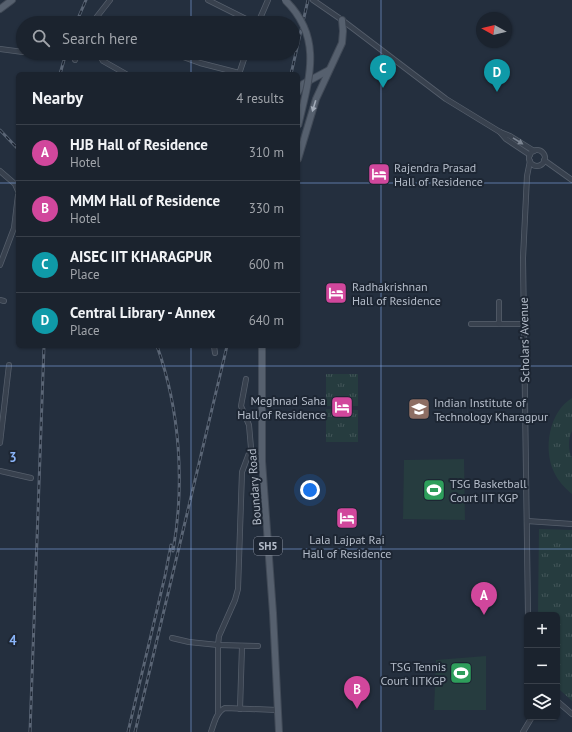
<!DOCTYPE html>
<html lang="en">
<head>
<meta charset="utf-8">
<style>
	body { margin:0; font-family:"PT Sans",sans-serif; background:#242b36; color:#f1f3f6 }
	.controls { position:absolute; right:12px; bottom:12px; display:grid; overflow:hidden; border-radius:6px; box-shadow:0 1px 3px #0004 }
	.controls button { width:36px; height:36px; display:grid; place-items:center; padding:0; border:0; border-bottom:1px solid #39404a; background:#1b232e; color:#f1f3f6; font:20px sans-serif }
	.compass { position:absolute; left:476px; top:12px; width:36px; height:36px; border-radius:50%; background:#1b232e; box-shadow:0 1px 3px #0004; rotate:278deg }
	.you { position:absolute; left:310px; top:490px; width:14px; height:14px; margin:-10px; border:3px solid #fff; border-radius:50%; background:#1a73e8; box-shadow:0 0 0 6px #1a73e833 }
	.badge { display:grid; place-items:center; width:26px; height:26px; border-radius:50%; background:#8ab4f8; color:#fff; font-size:13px; font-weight:700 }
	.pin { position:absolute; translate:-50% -33px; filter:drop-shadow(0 1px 2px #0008) }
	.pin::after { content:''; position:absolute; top:21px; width:14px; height:12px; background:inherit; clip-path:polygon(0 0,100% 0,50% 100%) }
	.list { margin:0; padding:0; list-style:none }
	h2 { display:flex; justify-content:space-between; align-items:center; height:52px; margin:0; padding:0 16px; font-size:17px }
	h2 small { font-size:13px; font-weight:400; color:#a0a4aa }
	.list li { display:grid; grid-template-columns:26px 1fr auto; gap:12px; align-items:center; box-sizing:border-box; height:56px; padding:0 16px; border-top:1px solid #39404a }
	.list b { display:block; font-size:15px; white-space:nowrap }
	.list p { margin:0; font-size:13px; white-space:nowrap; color:#a0a4aa }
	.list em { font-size:13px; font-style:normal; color:#a0a4aa }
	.icon { flex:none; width:22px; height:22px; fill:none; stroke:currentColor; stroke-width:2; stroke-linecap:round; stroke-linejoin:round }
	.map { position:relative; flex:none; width:572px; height:732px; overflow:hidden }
	.search { position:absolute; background:#1b232e; box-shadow:0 1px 3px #0004; left:16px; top:16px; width:284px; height:44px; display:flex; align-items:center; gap:10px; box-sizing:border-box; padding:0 14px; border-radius:22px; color:#a0a4aa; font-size:15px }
	.panel { position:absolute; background:#1b232e; box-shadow:0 1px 3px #0004; left:16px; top:72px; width:284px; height:276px; border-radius:6px }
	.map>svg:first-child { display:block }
	.grass { fill:#263c3f }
	.park { fill:url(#park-tufts) }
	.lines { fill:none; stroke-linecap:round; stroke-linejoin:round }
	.minor-casing { stroke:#565f6c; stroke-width:6 }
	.major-casing { stroke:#414a57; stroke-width:8 }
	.minor { stroke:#38414e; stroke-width:4.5 }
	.major { stroke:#56606e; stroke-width:6 }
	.rail-casing { stroke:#5a6575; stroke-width:3 }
	.rail { stroke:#1d2633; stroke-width:1.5; stroke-dasharray:4.5; stroke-linecap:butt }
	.major-bridge-casing { stroke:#414a57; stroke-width:8; stroke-linecap:butt }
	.major-bridge { stroke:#56606e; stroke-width:6 }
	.oneway { fill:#a1aab7 }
	.oneway2 { fill:#7c8592 }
	.grid { fill:none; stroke:#8ab4f8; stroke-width:1; stroke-opacity:0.55 }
	.labels { text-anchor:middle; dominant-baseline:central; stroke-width:4; stroke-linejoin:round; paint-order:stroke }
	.shield { fill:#1d2633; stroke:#878f9c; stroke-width:1 }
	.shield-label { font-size:11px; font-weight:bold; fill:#b4bcc9 }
	.poi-label { font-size:12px; fill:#b4bcc9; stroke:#1d2633; text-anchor:start }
	.street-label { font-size:12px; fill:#b4bcc9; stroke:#1d2633 }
	.grid-label { font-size:13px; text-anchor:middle; font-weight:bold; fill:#8ab4f8; stroke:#1d2633; stroke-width:4; stroke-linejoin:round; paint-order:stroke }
</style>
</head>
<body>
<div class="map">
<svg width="572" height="732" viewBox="0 0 572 732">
	<defs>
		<pattern id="park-tufts" width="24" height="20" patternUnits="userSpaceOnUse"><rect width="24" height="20" fill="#263c3f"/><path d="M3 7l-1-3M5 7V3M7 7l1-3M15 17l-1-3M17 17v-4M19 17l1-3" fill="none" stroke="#435659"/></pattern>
	</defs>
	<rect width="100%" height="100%" fill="#242f3e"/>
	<g class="grass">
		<polygon points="464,459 465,520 403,519 404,460"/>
		<polygon points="486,656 486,710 434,710 436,660"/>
	</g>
	<g class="park">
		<rect x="326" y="374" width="32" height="32"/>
		<path d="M 572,398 L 572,431 C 568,438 568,451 572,458 L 572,494 C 565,488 558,481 554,472 C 543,449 549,412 572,398 Z"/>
		<polygon points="326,409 358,410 358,442 326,442"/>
		<polygon points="539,529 572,530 572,701 560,690 557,686 557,615 538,615"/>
	</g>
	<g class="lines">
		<g class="minor-casing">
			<g id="minor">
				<polyline points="208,0 254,23"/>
				<polyline points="313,0 342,20 446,99 500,132 510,136 534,151"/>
				<polyline points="92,23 110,0"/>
				<polyline points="258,23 268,0"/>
				<polyline points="0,49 23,52"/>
				<polyline points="98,53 103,61 126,74"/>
				<polyline points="172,53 200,63 239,73"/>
				<polyline points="75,60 78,53"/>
				<polyline points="239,74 246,53"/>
				<polyline points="500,132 506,139 530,155"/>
				<circle cx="537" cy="158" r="8"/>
				<polyline points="544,160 572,180"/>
				<polyline points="0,171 15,184 18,191"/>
				<polyline points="0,265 14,228 18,195"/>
				<polyline points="0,300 4,301"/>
				<polyline points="471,324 524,324"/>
				<polyline points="499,324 499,302"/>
				<polyline points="214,346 215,353"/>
				<polyline points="0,443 9,365"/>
				<polyline points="0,471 31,478"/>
				<polyline points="527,521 572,524"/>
				<polyline points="528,615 523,258 527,176 530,161"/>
				<polyline points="172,638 189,642 218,645 258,646"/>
				<polyline points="557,701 572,714"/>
				<polyline points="240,709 242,646"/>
				<polyline points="218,713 218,645 219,636 235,600 238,589 242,472 251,448 249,425 241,406 246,379"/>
				<path d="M 211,732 C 214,724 216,712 225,708 L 277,710"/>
				<polyline points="523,732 532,717"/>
			</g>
		</g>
		<g class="major-casing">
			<g id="major">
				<polyline points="0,9 12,0"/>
				<polyline points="298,92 303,84 329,70"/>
				<polyline points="298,159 316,99 342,43 343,31 342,20"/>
				<polyline points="262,346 262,461 273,613 279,732"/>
			</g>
		</g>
		<use href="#minor" class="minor"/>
		<use href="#major" class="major"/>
		<g class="rail-casing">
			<g id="rail">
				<polyline points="76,23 86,0"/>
				<polyline points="60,74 66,53"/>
				<polyline points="291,74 308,0"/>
				<polyline points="0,130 18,149"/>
				<path d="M 157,346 C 180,410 185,484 173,551"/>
				<polyline points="30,732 44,346"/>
				<polyline points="128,732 165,576 171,545"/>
				<polyline points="135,732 227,346"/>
			</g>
		</g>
		<use href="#rail" class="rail"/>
		<g class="major-bridge-casing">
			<path id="major-bridge" d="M 285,0 C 324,38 309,79 298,126"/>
		</g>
		<use href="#major-bridge" class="major-bridge"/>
	</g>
	<defs><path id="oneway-solid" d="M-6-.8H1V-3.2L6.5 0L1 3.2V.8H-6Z"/></defs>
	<use class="oneway" href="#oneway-solid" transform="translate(314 106) rotate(107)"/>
	<use class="oneway2" href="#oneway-solid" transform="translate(518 141) rotate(32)"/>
	<path class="grid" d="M 191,0 L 191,23M 381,0 L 381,732M 191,53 L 191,74M 0,183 L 18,183M 298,183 L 572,183M 191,346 L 191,732M 0,366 L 572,366M 0,549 L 572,549"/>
	<defs>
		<g id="hotel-square" transform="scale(1.15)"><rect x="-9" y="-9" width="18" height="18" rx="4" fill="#d1479c" stroke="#1d2633"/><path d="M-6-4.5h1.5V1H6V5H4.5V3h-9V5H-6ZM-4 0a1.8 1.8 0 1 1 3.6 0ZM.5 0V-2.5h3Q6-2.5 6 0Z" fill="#fff"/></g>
		<g id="university-square" transform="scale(1.15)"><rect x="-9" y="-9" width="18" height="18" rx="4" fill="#8d6e63" stroke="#1d2633"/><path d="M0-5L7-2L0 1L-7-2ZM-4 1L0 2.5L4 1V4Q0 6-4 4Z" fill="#fff"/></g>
		<g id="stadium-square" transform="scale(1.15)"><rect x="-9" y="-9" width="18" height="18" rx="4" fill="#2e9e5b" stroke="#1d2633"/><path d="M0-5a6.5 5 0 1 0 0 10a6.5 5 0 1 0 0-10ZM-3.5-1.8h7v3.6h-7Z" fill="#fff"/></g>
	</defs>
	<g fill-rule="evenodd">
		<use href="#hotel-square" x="379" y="174"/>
		<use href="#hotel-square" x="336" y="293"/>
		<use href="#hotel-square" x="342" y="407"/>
		<use href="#university-square" x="419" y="409"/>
		<use href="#stadium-square" x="434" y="490"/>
		<use href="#hotel-square" x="347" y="518"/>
		<use href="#stadium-square" x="461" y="673"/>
	</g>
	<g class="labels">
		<rect class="shield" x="254" y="537" width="28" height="18" rx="3"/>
		<g class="shield-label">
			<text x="268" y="546">SH5</text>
		</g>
		<g class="poi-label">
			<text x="394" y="167">Rajendra Prasad<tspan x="394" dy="14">Hall of Residence</tspan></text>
			<text x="352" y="286">Radhakrishnan<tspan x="352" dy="14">Hall of Residence</tspan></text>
			<text x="326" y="400" text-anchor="end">Meghnad Saha<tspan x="326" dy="14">Hall of Residence</tspan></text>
			<text x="434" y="402">Indian Institute of<tspan x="434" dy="14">Technology Kharagpur</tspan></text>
			<text x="450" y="483">TSG Basketball<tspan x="450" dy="14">Court IIT KGP</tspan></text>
			<text x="347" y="539" text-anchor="middle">Lala Lajpat Rai<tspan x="347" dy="14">Hall of Residence</tspan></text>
			<text x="446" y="666" text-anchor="end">TSG Tennis<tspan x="446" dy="14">Court IITKGP</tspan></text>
		</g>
		<g class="street-label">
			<text transform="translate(524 340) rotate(-91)">Scholars' Avenue</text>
			<text transform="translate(254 487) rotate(-94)">Boundary Road</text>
		</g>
	</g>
	<g class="grid-label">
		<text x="13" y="462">3</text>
		<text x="13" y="645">4</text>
	</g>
</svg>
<div class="controls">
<button>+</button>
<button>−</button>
<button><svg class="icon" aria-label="layers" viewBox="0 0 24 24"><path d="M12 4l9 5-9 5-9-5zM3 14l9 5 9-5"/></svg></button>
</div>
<svg class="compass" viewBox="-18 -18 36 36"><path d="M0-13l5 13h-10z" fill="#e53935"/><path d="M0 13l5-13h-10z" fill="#a0a4aa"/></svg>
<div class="you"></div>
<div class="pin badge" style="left:484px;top:615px;background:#d1479c">A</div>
<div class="pin badge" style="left:357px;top:709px;background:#d1479c">B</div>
<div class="pin badge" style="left:383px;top:88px;background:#0f9aa8">C</div>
<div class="pin badge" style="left:497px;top:92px;background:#0f9aa8">D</div>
<div class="search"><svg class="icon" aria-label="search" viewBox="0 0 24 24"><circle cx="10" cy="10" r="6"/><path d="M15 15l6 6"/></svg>Search here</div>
<section class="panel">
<h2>Nearby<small>4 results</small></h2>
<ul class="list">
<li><span class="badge" style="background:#d1479c">A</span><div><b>HJB Hall of Residence</b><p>Hotel</p></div><em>310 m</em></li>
<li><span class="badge" style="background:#d1479c">B</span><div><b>MMM Hall of Residence</b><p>Hotel</p></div><em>330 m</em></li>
<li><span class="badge" style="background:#0f9aa8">C</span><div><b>AISEC IIT KHARAGPUR</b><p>Place</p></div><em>600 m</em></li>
<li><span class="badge" style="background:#0f9aa8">D</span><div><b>Central Library - Annex</b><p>Place</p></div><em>640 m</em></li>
</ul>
</section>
</div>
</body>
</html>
